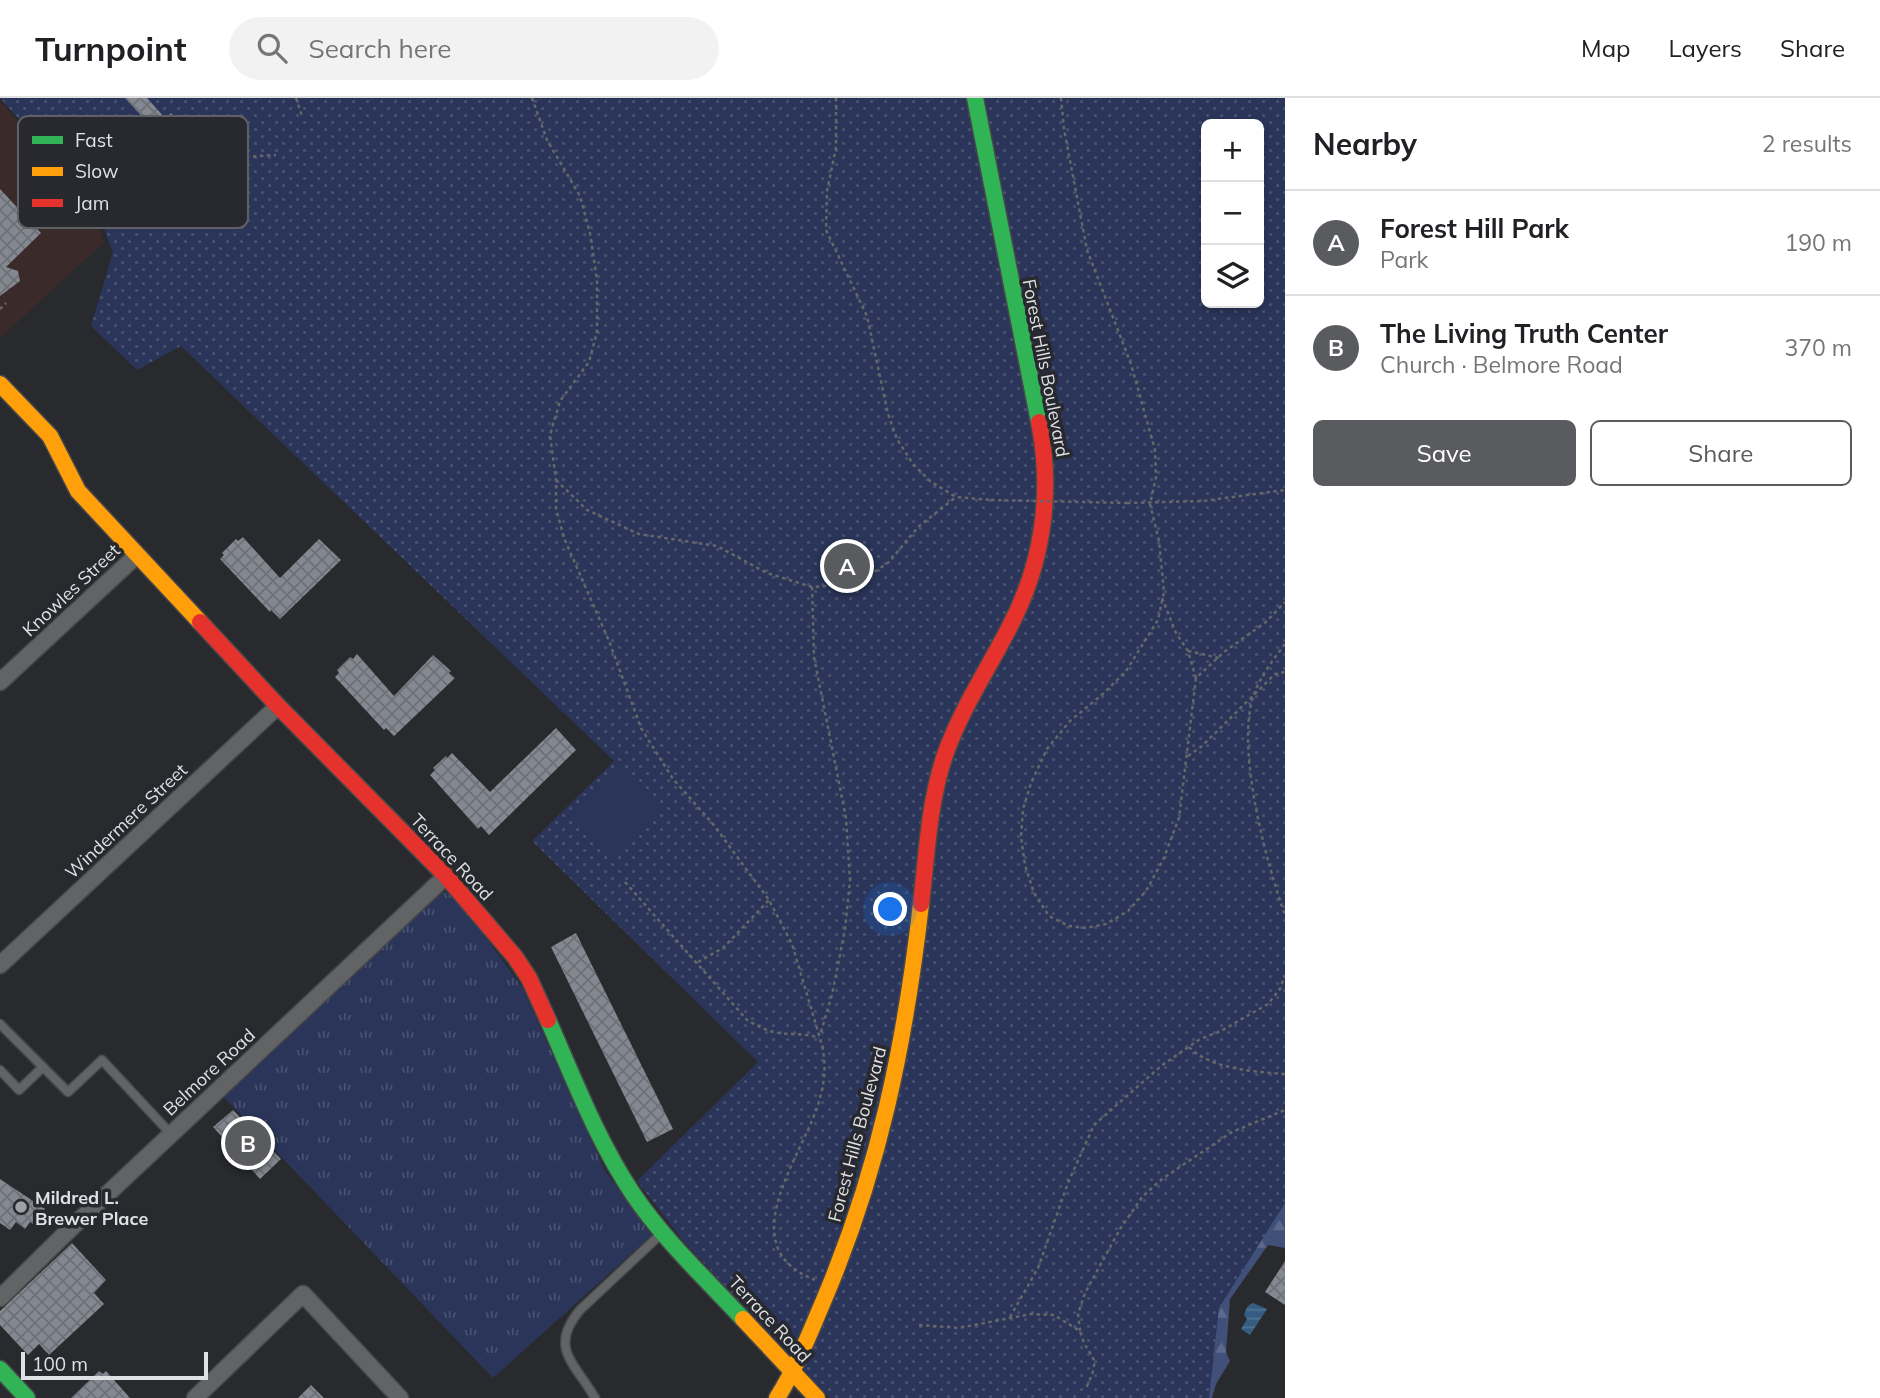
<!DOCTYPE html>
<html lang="en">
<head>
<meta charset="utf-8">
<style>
	body { margin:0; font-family:Mulish,sans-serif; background:#f2f2f2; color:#202124 }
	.controls { position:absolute; right:21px; top:21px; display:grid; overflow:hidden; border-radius:10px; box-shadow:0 4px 10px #0003 }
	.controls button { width:63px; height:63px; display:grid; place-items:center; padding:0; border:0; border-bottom:2px solid #e0e0e0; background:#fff; color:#202124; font:35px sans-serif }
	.scale { position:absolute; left:21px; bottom:18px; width:187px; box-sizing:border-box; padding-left:7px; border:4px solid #e0e1e4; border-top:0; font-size:19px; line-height:24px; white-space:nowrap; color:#e0e1e4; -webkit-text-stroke:5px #27292e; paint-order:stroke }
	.you { position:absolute; left:891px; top:812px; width:24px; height:24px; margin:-18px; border:5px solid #fff; border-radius:50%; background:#1a73e8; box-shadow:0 0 0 10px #1a73e833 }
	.badge { display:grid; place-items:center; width:46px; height:46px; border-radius:50%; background:#5a5b5e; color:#fff; font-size:23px; font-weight:700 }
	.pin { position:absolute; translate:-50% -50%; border:4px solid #fff; box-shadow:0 2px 7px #0006 }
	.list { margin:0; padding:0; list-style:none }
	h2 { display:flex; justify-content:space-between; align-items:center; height:91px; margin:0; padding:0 28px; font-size:30px }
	h2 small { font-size:23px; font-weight:400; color:#757577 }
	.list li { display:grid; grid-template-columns:46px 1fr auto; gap:21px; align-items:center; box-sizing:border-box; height:105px; padding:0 28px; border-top:2px solid #e0e0e0 }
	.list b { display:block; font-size:26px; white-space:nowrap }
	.list p { margin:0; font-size:23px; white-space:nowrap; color:#757577 }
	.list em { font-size:23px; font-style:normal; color:#757577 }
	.actions { display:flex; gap:14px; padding:21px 28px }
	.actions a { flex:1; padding:16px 0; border:2px solid #5a5b5e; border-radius:10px; text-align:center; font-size:24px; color:#5a5b5e }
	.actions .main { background:#5a5b5e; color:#fff }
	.icon { flex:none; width:38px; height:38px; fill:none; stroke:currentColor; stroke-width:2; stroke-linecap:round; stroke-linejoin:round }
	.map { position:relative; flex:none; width:1285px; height:1300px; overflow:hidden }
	header { display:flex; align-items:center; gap:42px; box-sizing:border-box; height:98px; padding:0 35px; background:#fff; border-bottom:2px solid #e0e0e0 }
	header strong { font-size:33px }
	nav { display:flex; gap:38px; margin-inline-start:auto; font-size:24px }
	.search { width:490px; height:63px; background:#f2f2f2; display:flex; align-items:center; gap:18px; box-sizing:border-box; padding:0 24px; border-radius:38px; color:#757577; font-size:26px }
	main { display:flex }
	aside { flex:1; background:#fff }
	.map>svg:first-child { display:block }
	.education { fill:#3b2a2a }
	.grass { fill:url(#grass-tufts) }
	.forest { fill:url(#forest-firs) }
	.park { fill:url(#park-dots); fill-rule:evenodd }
	.pitch { fill:#2a3559 }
	.water { fill:url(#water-rules) }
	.building { fill:url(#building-cross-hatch) }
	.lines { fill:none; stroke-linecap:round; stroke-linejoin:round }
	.lane-casing { stroke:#47484a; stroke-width:11 }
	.street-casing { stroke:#47484a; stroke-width:19 }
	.fast-casing { stroke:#47484a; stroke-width:19 }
	.slow-casing { stroke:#47484a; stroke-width:19 }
	.jam-casing { stroke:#47484a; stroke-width:19 }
	.path { stroke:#666769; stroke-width:2.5; stroke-dasharray:3.5 3.5; stroke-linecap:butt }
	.lane { stroke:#626365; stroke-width:8 }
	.street { stroke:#626365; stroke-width:16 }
	.fast { stroke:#30b455; stroke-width:16 }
	.slow { stroke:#ff9f0a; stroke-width:16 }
	.jam { stroke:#e5322d; stroke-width:16 }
	.path-bridge { stroke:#666769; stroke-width:2.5; stroke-dasharray:3.5 3.5; stroke-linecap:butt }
	.poi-dot { fill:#a0a1a4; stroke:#27292e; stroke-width:2.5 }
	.labels { text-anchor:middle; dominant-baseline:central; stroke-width:7; stroke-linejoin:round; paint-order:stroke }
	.street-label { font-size:18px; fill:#e0e1e4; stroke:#27292e }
	.poi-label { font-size:18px; font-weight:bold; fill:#e0e1e4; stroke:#27292e; text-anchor:start }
	.key { fill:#27292e; stroke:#5e6065; stroke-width:2 }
	.key-label { font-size:19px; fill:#e0e1e4 }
</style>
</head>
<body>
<header>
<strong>Turnpoint</strong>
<div class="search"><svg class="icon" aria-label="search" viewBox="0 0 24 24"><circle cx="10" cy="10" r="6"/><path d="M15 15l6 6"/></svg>Search here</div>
<nav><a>Map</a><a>Layers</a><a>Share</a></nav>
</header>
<main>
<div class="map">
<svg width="1285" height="1300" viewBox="0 0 1285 1300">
	<defs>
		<pattern id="grass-tufts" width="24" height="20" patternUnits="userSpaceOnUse" patternTransform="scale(1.75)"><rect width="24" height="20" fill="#2a3559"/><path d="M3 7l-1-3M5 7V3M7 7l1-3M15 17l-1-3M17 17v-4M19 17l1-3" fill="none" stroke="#495271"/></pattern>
		<pattern id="forest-firs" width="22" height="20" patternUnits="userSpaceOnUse" patternTransform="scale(1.75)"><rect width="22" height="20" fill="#415079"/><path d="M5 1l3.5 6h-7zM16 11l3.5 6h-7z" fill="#5c698c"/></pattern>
		<pattern id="park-dots" width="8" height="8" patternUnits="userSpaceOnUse" patternTransform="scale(1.75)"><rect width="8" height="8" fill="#2a3559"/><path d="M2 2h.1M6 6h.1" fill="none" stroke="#495271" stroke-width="1.8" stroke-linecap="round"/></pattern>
		<pattern id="water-rules" width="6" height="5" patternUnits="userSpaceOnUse" patternTransform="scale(1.75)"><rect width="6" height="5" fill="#345d81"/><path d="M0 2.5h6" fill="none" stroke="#517493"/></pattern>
		<pattern id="building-cross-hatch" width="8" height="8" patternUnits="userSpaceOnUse" patternTransform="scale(1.75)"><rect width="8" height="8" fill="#838891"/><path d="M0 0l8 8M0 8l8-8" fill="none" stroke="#6d7076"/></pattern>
	</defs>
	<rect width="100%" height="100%" fill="#282a2d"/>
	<polygon class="education" points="0,3 92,110 104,144 0,240"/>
	<polygon class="grass" points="441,794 448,795 464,810 522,889 605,1073 652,1137 493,1280 221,996 434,796"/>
	<polygon class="forest" points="1285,1075 1285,1150 1268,1147 1230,1201 1226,1254 1230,1263 1216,1286 1212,1300 1145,1300"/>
	<path class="park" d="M 0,0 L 1285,0 L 1285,1105 L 1219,1210 L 1209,1300 L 830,1300 L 684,1144 L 637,1083 L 758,964 L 532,743 L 614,663 L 181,248 L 137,272 L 91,228 L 113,154 L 94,105 ZM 1206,26 L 1259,26 L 1259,205 L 1206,205 Z"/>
	<polygon class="pitch" points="620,669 659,709 609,760 569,720"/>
	<path class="water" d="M 1253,1205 L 1267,1211 L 1250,1237 L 1241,1231 L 1247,1221 L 1244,1217 C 1246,1211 1247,1207 1253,1205 Z"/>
	<g class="building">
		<polygon points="125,0 147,0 165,20 171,15 183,28 178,33 195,51 177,68 167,57 173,52"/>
		<polygon points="0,91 41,135 6,169 18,173 20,183 0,198"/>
		<polygon points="243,439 280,480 319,441 341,462 280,521 271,512 270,514 220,461 224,457 222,455 236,441 238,443"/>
		<polygon points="357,556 394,598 433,557 451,573 449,575 455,580 394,638 386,630 384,632 335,579 339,575 337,572 350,559 353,561"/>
		<polygon points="556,630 576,652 489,737 481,728 478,731 430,677 435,672 433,670 446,658 447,660 452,655 490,694"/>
		<polygon points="576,835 673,1031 647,1044 551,849"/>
		<polygon points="233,1012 281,1061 260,1081 213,1029"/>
		<polygon points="0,1081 45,1111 33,1126 30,1124 25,1131 16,1124 10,1132 0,1125"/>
		<polygon points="72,1145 106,1182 94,1195 104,1206 49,1257 39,1246 28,1257 0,1227 0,1213"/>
		<polygon points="1285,1163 1285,1207 1265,1194"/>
		<polygon points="99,1273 103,1276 106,1273 130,1300 71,1300"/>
		<polygon points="311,1287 324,1300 298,1300"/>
	</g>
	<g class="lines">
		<g class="lane-casing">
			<g id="lane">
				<polyline points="0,926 68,994 102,962 171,1036"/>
				<polyline points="0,972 19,992 43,969"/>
				<path d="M 595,1300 C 575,1265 548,1250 580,1212 L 662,1135"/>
			</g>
		</g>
		<g class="street-casing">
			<g id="street">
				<polyline points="0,584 137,457"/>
				<polyline points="0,867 278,608"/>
				<polyline points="0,1200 68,1133 446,778"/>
				<polyline points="195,1300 303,1196 400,1300"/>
			</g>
		</g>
		<g class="fast-casing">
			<g id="fast">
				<polyline points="975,0 1039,324"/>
				<path d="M 548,922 C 574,981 597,1042 633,1096 C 664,1142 705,1180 743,1221"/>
				<polyline points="0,1271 27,1300"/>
			</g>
		</g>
		<g class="slow-casing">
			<g id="slow">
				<polyline points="0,286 50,338 78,393 200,524"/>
				<polyline points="743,1221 817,1300"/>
				<path d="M 777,1300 C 796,1270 809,1237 823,1204 C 879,1073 905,946 921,806"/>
			</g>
		</g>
		<g class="jam-casing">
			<g id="jam">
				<polyline points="200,524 278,608 446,778 515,859 529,880 548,922"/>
				<path d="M 921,806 C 927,755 929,702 946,654 C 962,610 988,571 1009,530 C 1043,466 1053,395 1039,324"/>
			</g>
		</g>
		<g class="path">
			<polyline points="296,0 302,18"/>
			<path d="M 532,0 L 547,42 L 580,98 L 590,135 L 597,182 L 597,234 L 589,264 L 560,303 L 550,337 L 556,382 L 556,410 L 564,440 L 609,543 L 641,630 L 673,681 L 713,726 L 769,802 L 792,846 L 822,947 C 826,966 825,982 820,1000 C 806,1055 727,1148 815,1182"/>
			<polyline points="836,0 836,50 827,93 826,132 867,218 888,316 897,341 913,366 930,383 956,399 991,402"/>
			<polyline points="1061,0 1064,31 1087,152 1131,266 1155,352 1156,379 1150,406 1159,443 1164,494 1158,522 1126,573 1104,595 1070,623 1047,651 1031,685 1023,711 1021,739 1025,767 1034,795 1049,818 1069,828 1086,830 1106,826 1128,813 1146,793 1163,762 1179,720 1196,580"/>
			<polyline points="194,54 200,62 276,57"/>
			<polyline points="0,211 6,205"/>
			<polyline points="556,382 587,412 639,436 717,448 767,475 812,489 857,486 889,464 918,429 956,399"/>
			<polyline points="1127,405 1203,403 1285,392"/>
			<polyline points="812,489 814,559 846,720 850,783 845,831 832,897 820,937"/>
			<polyline points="1162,500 1176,535 1188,553 1196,580 1224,554 1266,524 1285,504"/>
			<path d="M 1285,546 C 1273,562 1261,577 1254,596 C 1235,649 1266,764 1285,817"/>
			<polyline points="1188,553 1219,560"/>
			<polyline points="1188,658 1202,648 1275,576 1285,574"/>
			<path d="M 625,784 L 747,922 C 757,928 767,933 779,935 C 793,937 806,935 819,940"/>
			<polyline points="698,864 723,850 769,802"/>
			<path d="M 1189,949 C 1210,971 1256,974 1285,976"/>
			<polyline points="1010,1219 1038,1170 1068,1085 1094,1027 1161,968 1200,941 1221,933 1268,906 1280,891 1285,877"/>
			<path d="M 919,1227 L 959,1230 L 1031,1216 L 1054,1217 L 1080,1233 C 1088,1264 1104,1253 1086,1290"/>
			<polyline points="1080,1233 1078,1216 1085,1195 1120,1131 1143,1098 1162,1081 1232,1034 1285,1012"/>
		</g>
		<use href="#lane" class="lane"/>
		<use href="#street" class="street"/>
		<use href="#fast" class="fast"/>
		<use href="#slow" class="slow"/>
		<use href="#jam" class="jam"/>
		<polyline class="path-bridge" points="991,402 1127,405"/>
	</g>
	<circle class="poi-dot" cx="21" cy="1109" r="7"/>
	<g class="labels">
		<g class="street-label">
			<text transform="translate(1046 270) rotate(79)">Forest Hills Boulevard</text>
			<text transform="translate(71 492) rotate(-43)">Knowles Street</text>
			<text transform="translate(126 723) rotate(-43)">Windermere Street</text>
			<text transform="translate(452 759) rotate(47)">Terrace Road</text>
			<text transform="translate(209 974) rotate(-43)">Belmore Road</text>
			<text transform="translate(857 1036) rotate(-75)">Forest Hills Boulevard</text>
			<text transform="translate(770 1221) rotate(47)">Terrace Road</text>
		</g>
		<g class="poi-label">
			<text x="35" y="1099">Mildred L.<tspan x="35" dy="21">Brewer Place</tspan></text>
		</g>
	</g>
	<rect x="18" y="18" width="230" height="112" rx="10" class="key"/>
	<rect x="32" y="38" width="31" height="8" fill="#30b455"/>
	<rect x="32" y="69" width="31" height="9" fill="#ff9f0a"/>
	<rect x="32" y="101" width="31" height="8" fill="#e5322d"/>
	<g class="key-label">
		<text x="75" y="49">Fast</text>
		<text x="75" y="80">Slow</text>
		<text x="75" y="112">Jam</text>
	</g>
</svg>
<div class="controls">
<button>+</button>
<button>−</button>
<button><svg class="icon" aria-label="layers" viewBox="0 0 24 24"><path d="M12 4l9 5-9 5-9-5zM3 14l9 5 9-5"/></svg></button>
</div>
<div class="scale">100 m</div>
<div class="you"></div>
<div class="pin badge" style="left:847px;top:468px">A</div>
<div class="pin badge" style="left:248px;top:1045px">B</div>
</div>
<aside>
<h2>Nearby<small>2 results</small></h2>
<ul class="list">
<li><span class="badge">A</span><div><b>Forest Hill Park</b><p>Park</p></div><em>190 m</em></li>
<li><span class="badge">B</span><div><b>The Living Truth Center</b><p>Church · Belmore Road</p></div><em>370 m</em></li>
</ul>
<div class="actions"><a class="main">Save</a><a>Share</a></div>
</aside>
</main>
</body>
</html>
